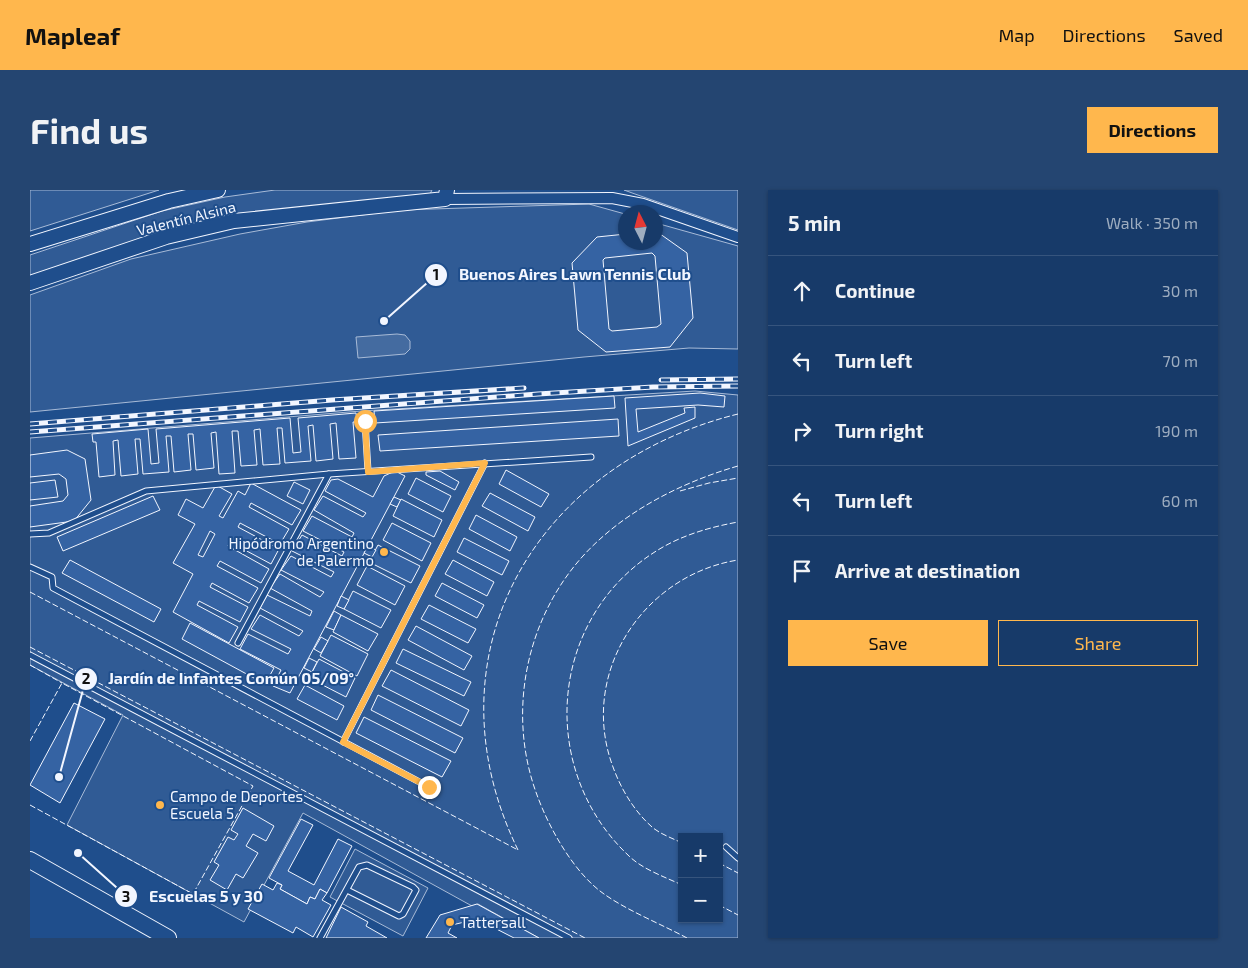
<!DOCTYPE html>
<html lang="en">
<head>
<meta charset="utf-8">
<style>
	body { margin:0; font-family:"Exo 2",sans-serif; background:#244571; color:#f1f3f6 }
	.controls { position:absolute; right:15px; bottom:15px; display:grid; overflow:hidden; border-radius:0px; box-shadow:0 1px 4px #0004 }
	.controls button { width:45px; height:45px; display:grid; place-items:center; padding:0; border:0; border-bottom:1px solid #36547d; background:#173a69; color:#f1f3f6; font:25px sans-serif }
	.compass { position:absolute; left:588px; top:15px; width:45px; height:45px; border-radius:50%; background:#173a69; box-shadow:0 1px 4px #0004; rotate:354deg }
	.stop { position:absolute; width:15px; height:15px; margin:-11px; border:4px solid #ffb74d; border-radius:50%; background:#fff }
	.stop.end { background:#ffb74d; border-color:#fff; box-shadow:0 1px 5px #0008 }
	.list { margin:0; padding:0; list-style:none }
	h2 { display:flex; justify-content:space-between; align-items:center; height:65px; margin:0; padding:0 20px; font-size:21px }
	h2 small { font-size:16px; font-weight:400; color:#9eadc0 }
	.list li { display:grid; grid-template-columns:32px 1fr auto; gap:15px; align-items:center; box-sizing:border-box; height:70px; padding:0 20px; border-top:1px solid #36547d }
	.list b { display:block; font-size:19px; white-space:nowrap }
	.list em { font-size:16px; font-style:normal; color:#9eadc0 }
	.actions { display:flex; gap:10px; padding:15px 20px }
	.actions a { flex:1; padding:11px 0; border:1px solid #ffb74d; border-radius:0px; text-align:center; font-size:18px; color:#ffb74d }
	.actions .main { background:#ffb74d; color:#111 }
	.icon { flex:none; width:28px; height:28px; fill:none; stroke:currentColor; stroke-width:2; stroke-linecap:round; stroke-linejoin:round }
	.map { position:relative; flex:none; width:708px; height:748px; overflow:hidden; border-radius:0px }
	header { display:flex; align-items:center; gap:30px; box-sizing:border-box; height:70px; padding:0 25px; background:#ffb74d; color:#111 }
	header strong { font-size:24px }
	nav { display:flex; gap:28px; margin-inline-start:auto; font-size:18px }
	.intro { display:flex; align-items:center; justify-content:space-between; box-sizing:border-box; height:120px; padding:0 30px }
	h1 { margin:0; font-size:35px }
	.button { padding:12px 22px; border-radius:0px; background:#ffb74d; color:#111; font-size:18px; font-weight:700 }
	main { display:flex; gap:30px; padding:0 30px }
	aside { flex:1; background:#173a69; border-radius:0px; box-shadow:0 1px 4px #0004 }
	.map>svg:first-child { display:block }
	.built { fill:#305b95; stroke:#a8bbd7; fill-rule:evenodd }
	.water { fill:#446ba0; stroke:#a8bbd7 }
	.building { fill:#3563a3; stroke:#f2f6ff; fill-rule:evenodd }
	.lines { fill:none; stroke-linecap:round; stroke-linejoin:round }
	.service-casing { stroke:#f2f6ff; stroke-width:7 }
	.minor-casing { stroke:#f2f6ff; stroke-width:12 }
	.secondary-casing { stroke:#f2f6ff; stroke-width:16 }
	.primary-casing { stroke:#f2f6ff; stroke-width:18 }
	.service { stroke:#1f4e8c; stroke-width:5 }
	.minor { stroke:#1f4e8c; stroke-width:10 }
	.secondary { stroke:#1f4e8c; stroke-width:14 }
	.primary { stroke:#1f4e8c; stroke-width:16 }
	.rail-casing { stroke:#f2f6ff; stroke-width:5 }
	.rail { stroke:#1f4e8c; stroke-width:3; stroke-dasharray:9; stroke-linecap:butt }
	.fence { stroke:#f2f6ff; stroke-width:1; stroke-dasharray:6 2.5; stroke-linecap:butt }
	.route { stroke:#ffb74d; stroke-width:6 }
	.poi-dot { fill:#ffb74d; stroke:#1f4e8c; stroke-width:2 }
	.labels { text-anchor:middle; dominant-baseline:central; stroke-width:4; stroke-linejoin:round; paint-order:stroke }
	.street-label { font-size:15px; fill:#f2f6ff; stroke:#1f4e8c }
	.poi-label { font-size:15px; fill:#f2f6ff; stroke:#1f4e8c; text-anchor:start }
	.leader { fill:none; stroke:#f2f6ff; stroke-width:2 }
	.callout-dot { fill:#f2f6ff; stroke:#1f4e8c; stroke-width:2 }
	.mark-label { font-size:15px; text-anchor:middle; font-weight:bold; fill:#111 }
	.callout-label { font-size:16px; text-anchor:middle; font-weight:bold; fill:#f2f6ff; stroke:#1f4e8c; stroke-width:4; stroke-linejoin:round; paint-order:stroke }
</style>
</head>
<body>
<header>
<strong>Mapleaf</strong>
<nav><a>Map</a><a>Directions</a><a>Saved</a></nav>
</header>
<div class="intro"><h1>Find us</h1><a class="button">Directions</a></div>
<main>
<div class="map">
<svg width="708" height="748" viewBox="0 0 708 748">
	<rect width="100%" height="100%" fill="#1f4e8c"/>
	<g class="built">
		<polygon points="0,0 129,0 0,41"/>
		<polygon points="245,0 402,0 400,4 215,25 0,88 0,65 132,21 195,7"/>
		<polygon points="594,0 708,0 708,40 605,4"/>
		<polygon points="559,14 595,24 596,52 626,52 626,33 708,56 708,159 659,158 554,167 0,222 0,105 101,69 210,44 277,32 371,20"/>
		<path d="M 665,201 L 708,205 L 708,748 L 509,748 L 448,714 L 442,716 L 273,623 L 214,732 L 37,635 L 93,525 L 0,475 L 0,248 L 331,221 ZM 652,647 L 689,647 L 689,729 L 652,729 Z"/>
		<polygon points="325,659 398,698 373,746 300,707"/>
	</g>
	<polygon class="water" points="367,144 375,145 380,151 380,159 375,164 328,168 326,147"/>
	<g class="building">
		<path d="M 626,41 L 657,63 L 663,128 L 640,157 L 576,162 L 548,140 L 542,73 L 567,47 L 596,44 L 596,52 L 626,52 ZM 622,63 L 625,66 L 631,134 L 627,137 L 582,141 L 579,139 L 573,70 L 575,68 Z"/>
		<polygon points="670,203 695,206 694,217 668,215 606,219 608,242 655,223 654,218 665,217 665,228 598,256 595,208"/>
		<polygon points="584,206 585,218 345,233 344,221"/>
		<polygon points="326,223 327,232 323,232 326,268 309,269 306,233 300,234 303,269 286,271 283,235 278,236 281,271 255,273 252,238 247,238 250,274 233,275 230,239 224,240 227,275 211,276 208,241 202,241 205,283 189,284 186,242 181,243 184,278 166,280 163,244 158,244 161,280 144,282 141,246 136,246 139,282 113,284 110,249 105,249 108,284 91,286 88,250 83,251 85,285 69,287 66,252 63,252 62,244 118,239 121,274 129,273 126,239 260,228 263,263 271,262 268,228"/>
		<polygon points="588,229 589,246 350,261 348,245"/>
		<polygon points="37,260 55,269 61,310 44,331 0,337 0,316 33,311 38,305 36,289 29,284 0,287 0,265"/>
		<polygon points="476,280 519,304 511,317 469,294"/>
		<polygon points="365,281 375,286 260,503 243,496 251,480 210,459 218,444 258,464 261,459 221,439 230,425 269,446 273,441 230,418 237,405 280,426 282,421 240,398 250,384 290,407 294,402 251,380 261,366 301,387 304,382 262,361 272,345 312,366 314,362 273,341 282,326 322,347 324,343 284,320 293,306 333,327 336,323 295,301 301,290 308,289 343,307 354,286"/>
		<polygon points="410,281 429,292 425,300 396,285 396,282"/>
		<polygon points="386,288 421,306 413,322 378,304"/>
		<polygon points="25,290 28,307 0,310 0,293"/>
		<polygon points="264,292 280,300 273,314 257,306"/>
		<path d="M 221,293 L 271,320 L 262,335 L 221,313 L 219,317 L 259,339 L 250,354 L 210,333 L 208,337 L 249,359 L 241,374 L 200,352 L 198,356 L 239,379 L 231,393 L 190,371 L 187,376 L 228,398 L 219,413 L 182,393 L 180,397 L 218,417 L 210,432 L 169,411 L 167,415 L 208,437 L 199,453 L 143,422 L 163,384 L 143,373 L 165,334 L 148,325 L 156,309 L 173,318 L 186,295 L 202,304 L 189,326 L 193,328 L 208,301 L 215,305 ZM 180,341 L 185,344 L 173,367 L 168,365 Z"/>
		<polygon points="460,303 505,327 498,341 452,316"/>
		<polygon points="123,306 130,320 33,361 27,347"/>
		<polygon points="364,307 371,310 367,317 360,314"/>
		<polygon points="371,309 412,330 404,347 363,326"/>
		<polygon points="446,325 487,347 480,361 439,339"/>
		<polygon points="362,333 401,353 392,371 353,350"/>
		<polygon points="434,348 479,371 472,385 427,362"/>
		<polygon points="348,355 390,376 381,393 339,372"/>
		<polygon points="338,356 346,360 342,367 334,363"/>
		<polygon points="40,370 131,419 124,432 32,383"/>
		<polygon points="423,370 464,392 457,406 415,384"/>
		<polygon points="337,376 375,396 365,415 327,395"/>
		<polygon points="412,393 454,415 447,428 405,406"/>
		<polygon points="323,401 361,420 351,438 314,419"/>
		<polygon points="311,406 319,410 314,419 307,416"/>
		<polygon points="399,415 446,439 438,453 391,429"/>
		<polygon points="304,421 311,425 304,440 296,437"/>
		<polygon points="311,425 348,444 338,461 303,442"/>
		<polygon points="160,433 244,478 235,494 152,449"/>
		<polygon points="386,436 442,466 434,480 378,450"/>
		<polygon points="301,445 338,464 327,486 290,466"/>
		<polygon points="291,447 298,451 291,463 284,459"/>
		<polygon points="373,459 441,492 434,506 366,473"/>
		<polygon points="279,468 287,472 282,482 274,478"/>
		<polygon points="289,469 325,488 316,507 279,488"/>
		<polygon points="361,480 439,520 431,536 352,496"/>
		<polygon points="275,495 314,516 307,530 267,509"/>
		<polygon points="348,505 433,548 425,563 341,520"/>
		<polygon points="44,513 75,529 30,613 0,595"/>
		<polygon points="334,527 421,571 412,587 326,543"/>
		<polygon points="213,618 244,636 236,651 223,644 216,656 228,663 213,688 206,684 197,700 180,690 189,675 184,672 198,647 204,650 208,644 201,640"/>
		<polygon points="271,629 283,635 258,681 284,695 308,649 322,656 297,703 290,699 285,709 280,707 277,714 250,699 252,695 239,688"/>
		<polygon points="247,693 252,695 250,699 277,714 280,707 285,709 290,699 297,703 292,710 301,715 283,747 266,737 263,743 218,719 232,694 243,700"/>
		<polygon points="447,714 509,748 484,748 447,729 422,735 418,743 427,748 396,748 410,725"/>
		<polygon points="311,717 338,732 336,736 357,748 296,748"/>
	</g>
	<g class="lines">
		<g class="service-casing">
			<g id="service">
				<polyline points="335,231 338,281"/>
				<polyline points="0,344 19,343 116,301 299,284 561,267"/>
				<polyline points="0,377 22,387 23,398 399,597"/>
				<polyline points="208,453 299,284"/>
				<polyline points="0,465 539,748"/>
				<polyline points="313,552 455,273"/>
				<polyline points="696,657 708,668"/>
				<polyline points="290,748 329,677 337,675 383,697 386,700 373,724 369,726 317,700"/>
			</g>
		</g>
		<g class="minor-casing">
			<polyline id="minor" points="415,9 582,8 613,14 708,47"/>
		</g>
		<g class="secondary-casing">
			<g id="secondary">
				<polyline points="0,54 139,11 188,0"/>
				<polyline points="0,93 136,47 204,31 415,9 417,0"/>
			</g>
		</g>
		<g class="primary-casing">
			<polyline id="primary" points="0,670 138,748"/>
		</g>
		<use href="#service" class="service"/>
		<use href="#minor" class="minor"/>
		<use href="#secondary" class="secondary"/>
		<use href="#primary" class="primary"/>
		<g class="rail-casing">
			<g id="rail">
				<polyline points="631,190 708,189"/>
				<polyline points="0,234 302,210 494,198"/>
				<polyline points="0,242 508,204 623,197 708,196"/>
			</g>
		</g>
		<use href="#rail" class="rail"/>
		<g class="fence">
			<polyline points="650,301 679,293 708,288"/>
			<polyline points="0,402 488,660"/>
			<polyline points="0,457 555,748"/>
			<polyline points="0,475 32,493"/>
			<polyline points="0,551 32,493 223,596 163,704 0,615"/>
			<path d="M 652,653 C 642,648 630,644 622,637 C 604,621 591,599 583,577 C 548,484 613,385 708,370"/>
			<path d="M 488,660 C 393,465 505,274 708,224"/>
			<polyline points="689,673 708,683"/>
			<path d="M 652,695 C 635,687 612,679 599,666 C 505,578 519,422 633,357 C 656,344 681,337 708,332"/>
			<polyline points="689,715 708,725"/>
			<path d="M 657,748 C 631,734 598,721 574,704 C 544,683 519,638 507,605 C 474,517 499,413 569,350 C 607,315 659,290 708,276"/>
		</g>
	</g>
	<g class="lines">
		<polyline class="route" points="335,231 338,282 455,273 313,552 399,597"/>
	</g>
	<g class="poi-dot">
		<circle cx="354" cy="362" r="5"/>
		<circle cx="130" cy="615" r="5"/>
		<circle cx="420" cy="732" r="5"/>
	</g>
	<g class="labels">
		<g class="street-label">
			<text transform="translate(156 28) rotate(-14)">Valentín Alsina</text>
		</g>
		<g class="poi-label">
			<text x="344" y="353" text-anchor="end">Hipódromo Argentino<tspan x="344" dy="17">de Palermo</tspan></text>
			<text x="140" y="606">Campo de Deportes<tspan x="140" dy="17">Escuela 5</tspan></text>
			<text x="430" y="732">Tattersall</text>
		</g>
	</g>
	<path class="leader" d="M354 131L406 85M29 587L56 489M48 663L96 706"/>
	<g class="callout-dot">
		<circle cx="354" cy="131" r="5"/>
		<circle cx="29" cy="587" r="5"/>
		<circle cx="48" cy="663" r="5"/>
		<circle cx="406" cy="85" r="12"/>
		<circle cx="56" cy="489" r="12"/>
		<circle cx="96" cy="706" r="12"/>
	</g>
	<g class="mark-label">
		<text x="406" y="90">1</text>
		<text x="56" y="494">2</text>
		<text x="96" y="712">3</text>
	</g>
	<g class="callout-label">
		<text x="545" y="90">Buenos Aires Lawn Tennis Club</text>
		<text x="201" y="494">Jardín de Infantes Común 05/09°</text>
		<text x="176" y="712">Escuelas 5 y 30</text>
	</g>
</svg>
<div class="controls">
<button>+</button>
<button>−</button>
</div>
<svg class="compass" viewBox="-18 -18 36 36"><path d="M0-13l5 13h-10z" fill="#e53935"/><path d="M0 13l5-13h-10z" fill="#9eadc0"/></svg>
<div class="stop" style="left:335px;top:231px"></div>
<div class="stop end" style="left:399px;top:597px"></div>
</div>
<aside>
<h2>5 min<small>Walk · 350 m</small></h2>
<ul class="list">
<li><svg class="icon" aria-label="ahead" viewBox="0 0 24 24"><path d="M12 20V5M6 11l6-6 6 6"/></svg><div><b>Continue</b></div><em>30 m</em></li>
<li><svg class="icon" aria-label="left" viewBox="0 0 24 24"><path d="M17 20v-9H6M10 6l-5 5 5 5"/></svg><div><b>Turn left</b></div><em>70 m</em></li>
<li><svg class="icon" aria-label="right" viewBox="0 0 24 24"><path d="M7 20v-9h11M14 6l5 5-5 5"/></svg><div><b>Turn right</b></div><em>190 m</em></li>
<li><svg class="icon" aria-label="left" viewBox="0 0 24 24"><path d="M17 20v-9H6M10 6l-5 5 5 5"/></svg><div><b>Turn left</b></div><em>60 m</em></li>
<li><svg class="icon" aria-label="arrive" viewBox="0 0 24 24"><path d="M6 21V4h12l-3 4 3 4H6"/></svg><div><b>Arrive at destination</b></div></li>
</ul>
<div class="actions"><a class="main">Save</a><a>Share</a></div>
</aside>
</main>
</body>
</html>
